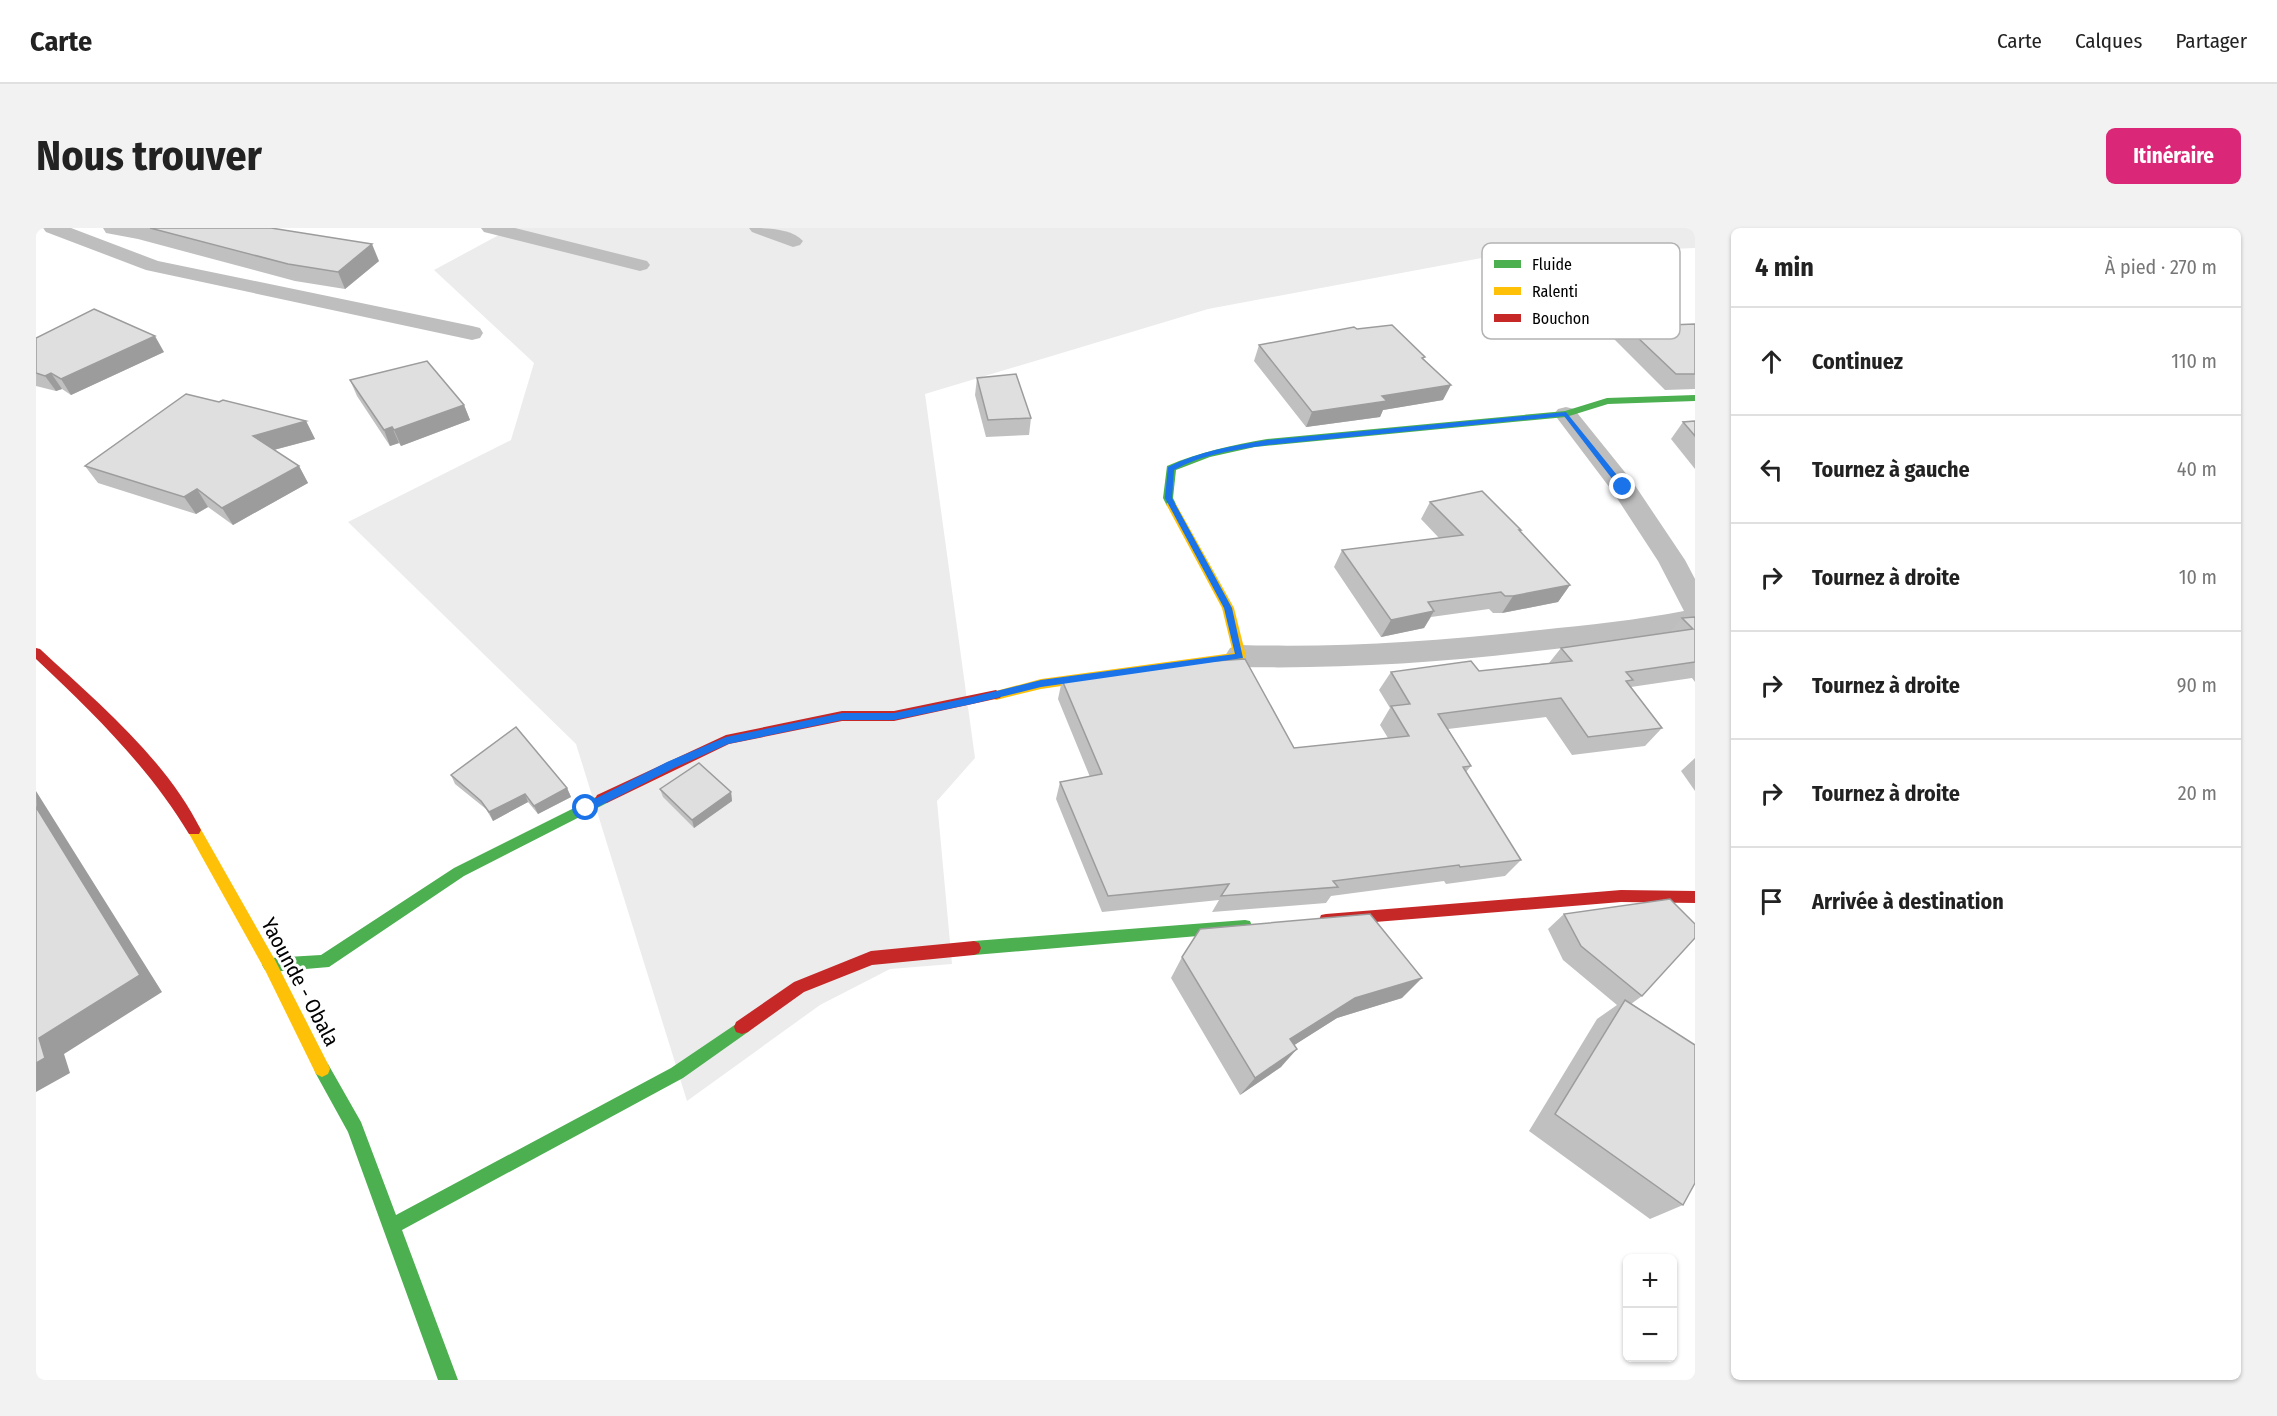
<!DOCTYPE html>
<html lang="fr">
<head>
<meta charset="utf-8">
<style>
	body { margin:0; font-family:"Fira Sans Condensed",sans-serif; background:#f2f2f2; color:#222 }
	.controls { position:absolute; right:18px; bottom:18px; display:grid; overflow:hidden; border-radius:9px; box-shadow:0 2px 4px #0004 }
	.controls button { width:54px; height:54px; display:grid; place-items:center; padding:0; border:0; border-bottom:2px solid #e0e0e0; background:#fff; color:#222; font:30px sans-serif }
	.stop { position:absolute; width:18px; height:18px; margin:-14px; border:4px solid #1a73e8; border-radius:50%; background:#fff }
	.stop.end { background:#1a73e8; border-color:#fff; box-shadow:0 2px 6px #0008 }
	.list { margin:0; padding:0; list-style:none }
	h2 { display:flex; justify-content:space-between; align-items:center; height:78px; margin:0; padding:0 24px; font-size:26px }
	h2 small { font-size:20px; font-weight:400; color:#767676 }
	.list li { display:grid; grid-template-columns:39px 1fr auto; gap:18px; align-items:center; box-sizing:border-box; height:108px; padding:0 24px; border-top:2px solid #e0e0e0 }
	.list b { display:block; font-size:22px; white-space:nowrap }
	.list em { font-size:20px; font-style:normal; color:#767676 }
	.icon { flex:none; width:33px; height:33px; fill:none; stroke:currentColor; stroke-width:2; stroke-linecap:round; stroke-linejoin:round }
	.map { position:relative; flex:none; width:1659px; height:1152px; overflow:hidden; border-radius:9px }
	header { display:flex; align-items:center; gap:36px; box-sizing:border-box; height:84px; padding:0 30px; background:#fff; border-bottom:2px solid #e0e0e0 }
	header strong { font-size:28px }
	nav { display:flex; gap:33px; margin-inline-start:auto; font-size:21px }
	.intro { display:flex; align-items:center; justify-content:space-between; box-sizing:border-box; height:144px; padding:0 36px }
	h1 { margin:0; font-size:42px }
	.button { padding:15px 27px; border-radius:9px; background:#db2777; color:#fff; font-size:21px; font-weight:700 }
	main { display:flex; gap:36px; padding:0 36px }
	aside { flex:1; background:#fff; border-radius:9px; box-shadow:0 2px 4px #0004 }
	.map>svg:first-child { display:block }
	.green { fill:#ececec }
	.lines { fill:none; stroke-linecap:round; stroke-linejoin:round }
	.street { fill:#bebebe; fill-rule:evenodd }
	.fast { fill:#4caf50; fill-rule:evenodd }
	.slow { fill:#ffc107; fill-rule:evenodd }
	.jam { fill:#c62828; fill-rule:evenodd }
	.wall { fill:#c0c0c0 }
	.shaded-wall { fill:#9c9c9c }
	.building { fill:#dfdfdf; stroke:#9c9c9c; stroke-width:1.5 }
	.route { fill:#1a73e8 }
	.labels { text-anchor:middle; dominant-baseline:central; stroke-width:6; stroke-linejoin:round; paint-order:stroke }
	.street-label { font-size:21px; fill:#000; stroke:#fff }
	.key { fill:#fff; stroke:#b2b2b2; stroke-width:1.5 }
	.key-label { font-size:16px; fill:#000 }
</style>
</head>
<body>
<header>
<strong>Carte</strong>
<nav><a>Carte</a><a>Calques</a><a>Partager</a></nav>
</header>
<div class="intro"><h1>Nous trouver</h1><a class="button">Itinéraire</a></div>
<main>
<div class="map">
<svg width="1659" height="1152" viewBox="0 0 1659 1152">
	<rect width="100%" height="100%" fill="#fff"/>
	<polygon class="green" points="476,0 1659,0 1659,20 1451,29 1172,81 889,166 939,530 901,573 916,736 854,741 784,777 651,873 540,516 312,294 475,212 498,135 398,42"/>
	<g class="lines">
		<g class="street">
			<polygon points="7,0 35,0 122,33 436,98 444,100 447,105 444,110 436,112 110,42 10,4"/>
			<polygon points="445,0 479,0 611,33 614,37 611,41 604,43 448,4"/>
			<path d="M 713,0 C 730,0 756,0 767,13 L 764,17 L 757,19 L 716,4 Z"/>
			<path d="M 1530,179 L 1538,181 L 1596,253 L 1649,332 L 1659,351 L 1659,401 C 1607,412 1554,417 1501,423 C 1402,435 1303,441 1204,439 L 1194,436 L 1189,428 L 1194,420 L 1204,417 C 1305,420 1404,413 1504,402 C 1552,397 1601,392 1648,383 L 1622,333 L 1577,264 L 1518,186 L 1522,181 Z"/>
		</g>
		<g class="fast">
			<path d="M 1659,167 L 1659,173 L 1572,176 L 1530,189 L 1219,219 L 1174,229 L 1140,242 L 1137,270 L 1140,276 L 1135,279 L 1131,278 L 1127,270 L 1131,238 C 1163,224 1197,217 1231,211 L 1529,183 L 1571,170 Z"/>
			<polygon points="566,566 571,567 573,571 571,575 428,648 293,739 234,744 229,742 226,737 229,732 234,730 285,727 418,640"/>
			<polygon points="1209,692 1214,693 1216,698 1214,703 1209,704 938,727 933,725 931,720 933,715 938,713"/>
			<polygon points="706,792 712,794 714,799 712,804 647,850 366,1002 422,1152 402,1152 312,904 280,846 278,841 280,836 286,833 292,836 325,894 360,987 635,840"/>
		</g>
		<g class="slow">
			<polygon points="1135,273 1140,276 1198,380 1210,428 1208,431 1005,461 960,472 956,470 954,467 956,464 1005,451 1197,425 1186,380 1130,276"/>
			<polygon points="158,596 163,598 239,732 292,836 294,841 292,846 286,849 280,846 229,742 151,602 153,598"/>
		</g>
		<g class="jam">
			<path d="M 0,420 L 4,421 C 62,475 129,530 165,602 L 163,606 L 153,606 C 112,538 57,485 0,431 Z"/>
			<polygon points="960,462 966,467 964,470 858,493 806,493 693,516 571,575 561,575 559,571 561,567 690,507 806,483 858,483"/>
			<polygon points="1585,662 1659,663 1659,675 1585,674 1290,698 1285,697 1283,692 1285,687 1290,686"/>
			<polygon points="938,713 943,715 945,720 943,725 938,727 836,737 768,764 712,804 706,806 700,804 698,799 700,794 758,754 835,723"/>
		</g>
	</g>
	<g class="wall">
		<polygon points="67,0 235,0 343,33 309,61 259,53 102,11 70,5"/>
		<polygon points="1553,53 1633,97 1659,96 1659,161 1629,162 1571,104 1545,68"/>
		<polygon points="1321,101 1388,131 1407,172 1347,182 1344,189 1270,199 1218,133 1223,117"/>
		<polygon points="0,110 128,124 35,167 26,161 20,163 0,158"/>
		<polygon points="941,150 995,190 993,207 950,209 939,167"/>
		<polygon points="314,152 428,177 434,192 365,218 363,215 354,218 321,168"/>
		<polygon points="183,174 270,193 279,211 238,222 263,238 272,255 197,297 172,279 160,286 62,255 49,238"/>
		<polygon points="1659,193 1659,241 1635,211 1647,194"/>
		<polygon points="1394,274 1485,302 1484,303 1534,357 1522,374 1466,385 1457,385 1453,381 1395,389 1388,400 1345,409 1298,339 1306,322 1403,310 1385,291"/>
		<polygon points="1659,389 1659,454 1656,450 1595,459 1626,500 1609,518 1536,527 1510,489 1412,501 1435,538 1430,544 1485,632 1469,648 1410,656 1408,653 1295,668 1290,675 1176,684 1183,672 1066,684 1020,571 1024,554 1054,549 1022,471 1026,452 1258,520 1352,510 1344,497 1354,480 1343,462 1355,444 1443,443 1513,435 1525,420 1634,404 1646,390"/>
		<polygon points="1659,530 1659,563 1645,543"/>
		<polygon points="415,547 531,560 535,569 502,586 492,574 457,593 450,581 419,556"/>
		<polygon points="624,561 695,564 696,573 658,600 627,569"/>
		<polygon points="1528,686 1606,768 1595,776 1647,977 1614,991 1493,903 1561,791 1581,777 1527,732 1512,701"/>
		<polygon points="1146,729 1366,770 1301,790 1258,817 1245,839 1204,867 1135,750"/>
	</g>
	<g class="shaded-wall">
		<polygon points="336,16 343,33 309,61 302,44"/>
		<polygon points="119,108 128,124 35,167 25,151"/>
		<polygon points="15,145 26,161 20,163 9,148"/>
		<polygon points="1415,157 1407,172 1347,182 1344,189 1270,199 1276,184 1346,168"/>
		<polygon points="428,177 434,192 365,218 358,202"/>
		<polygon points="270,193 279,211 226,225 217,208"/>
		<polygon points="356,199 363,215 354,218 348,202"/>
		<polygon points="263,238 272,255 197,297 186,280"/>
		<polygon points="161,261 172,279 160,286 148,269"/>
		<polygon points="1534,357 1522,374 1466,385 1477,368"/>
		<polygon points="1398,383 1388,400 1345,409 1355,392"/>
		<polygon points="531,560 535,569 502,586 498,578"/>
		<polygon points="0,563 126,764 28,826 34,845 0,864 0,835 3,810"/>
		<polygon points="695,564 696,573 658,600 656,592"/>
		<polygon points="489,566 492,574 457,593 453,584"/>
		<polygon points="1386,750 1366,770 1301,790 1238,830 1254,811 1319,770"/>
		<polygon points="1261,821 1245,839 1204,867 1219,850"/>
	</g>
	<g class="building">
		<polygon points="114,0 235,0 336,16 302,44 252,36"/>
		<polygon points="1553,53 1597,54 1633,97 1659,96 1659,146 1640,146 1580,89"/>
		<polygon points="58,81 119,108 25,151 15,145 9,148 0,145 0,110"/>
		<polygon points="1356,97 1389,129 1386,130 1415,157 1346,168 1351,173 1276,184 1223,117 1318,99 1321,101"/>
		<polygon points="391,133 428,177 358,202 356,199 348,202 314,152"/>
		<polygon points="980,146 995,190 952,192 941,150"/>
		<polygon points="150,166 183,174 187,172 270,193 217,208 263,238 186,280 161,261 148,269 49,238"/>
		<polygon points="1659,193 1659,208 1647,194"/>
		<polygon points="1446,263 1485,302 1483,302 1534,357 1477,368 1469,368 1465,364 1392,374 1398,383 1355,392 1306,322 1427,307 1394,274"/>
		<polygon points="1659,389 1659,434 1590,444 1597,452 1590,453 1626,500 1552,509 1525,470 1402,486 1435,538 1427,539 1485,632 1424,639 1423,637 1297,653 1302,659 1185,668 1193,656 1072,668 1024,554 1066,546 1026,452 1132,436 1209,431 1258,520 1373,508 1355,478 1374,476 1355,444 1435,433 1443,443 1536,433 1525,420 1657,401 1646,390"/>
		<polygon points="480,499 531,560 498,578 489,566 453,584 445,573 415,547"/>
		<polygon points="663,535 695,564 656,592 624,561"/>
		<polygon points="0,579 104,747 3,810 9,830 0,835"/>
		<polygon points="1634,671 1659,696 1659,710 1606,768 1545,718 1528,686"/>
		<polygon points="1334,686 1386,750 1319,770 1254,811 1261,821 1219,850 1146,729 1164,701"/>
		<polygon points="1589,772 1659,817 1659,955 1647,977 1519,886"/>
	</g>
	<path class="route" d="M 1530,184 L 1589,257 L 1589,261 L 1584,261 L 1528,188 L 1231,217 C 1199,222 1167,226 1138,242 L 1136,270 L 1196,380 L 1207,430 L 1005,459 L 936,476 L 858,492 L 806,492 L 692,516 L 638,540 L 554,583 L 550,584 L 545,580 L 547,577 L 631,534 L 690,509 L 806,485 L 858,485 L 936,469 L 1005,452 L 1199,426 L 1188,380 L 1129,270 L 1132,239 C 1163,223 1197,218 1231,212 Z"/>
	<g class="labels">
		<g class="street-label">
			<text transform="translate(264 754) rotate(62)">Yaounde - Obala</text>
		</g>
	</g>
	<rect x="1446" y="15" width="198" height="96" rx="9" class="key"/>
	<rect x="1458" y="32" width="27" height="8" fill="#4caf50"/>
	<rect x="1458" y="59" width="27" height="8" fill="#ffc107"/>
	<rect x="1458" y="86" width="27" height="8" fill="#c62828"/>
	<g class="key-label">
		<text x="1496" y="42">Fluide</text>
		<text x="1496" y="69">Ralenti</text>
		<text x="1496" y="96">Bouchon</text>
	</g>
</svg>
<div class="controls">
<button>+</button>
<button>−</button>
</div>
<div class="stop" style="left:550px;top:580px"></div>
<div class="stop end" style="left:1587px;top:259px"></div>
</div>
<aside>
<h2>4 min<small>À pied · 270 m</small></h2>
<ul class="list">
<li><svg class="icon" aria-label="ahead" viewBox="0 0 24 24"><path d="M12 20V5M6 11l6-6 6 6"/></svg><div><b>Continuez</b></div><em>110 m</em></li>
<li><svg class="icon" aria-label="left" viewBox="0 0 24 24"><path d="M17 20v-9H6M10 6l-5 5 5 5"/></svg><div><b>Tournez à gauche</b></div><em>40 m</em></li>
<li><svg class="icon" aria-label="right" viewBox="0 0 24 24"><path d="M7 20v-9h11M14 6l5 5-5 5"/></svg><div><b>Tournez à droite</b></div><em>10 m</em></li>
<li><svg class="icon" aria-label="right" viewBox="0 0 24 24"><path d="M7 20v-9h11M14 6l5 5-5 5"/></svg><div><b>Tournez à droite</b></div><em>90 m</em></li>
<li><svg class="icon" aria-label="right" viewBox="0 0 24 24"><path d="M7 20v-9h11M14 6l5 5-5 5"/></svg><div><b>Tournez à droite</b></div><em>20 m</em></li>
<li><svg class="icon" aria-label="arrive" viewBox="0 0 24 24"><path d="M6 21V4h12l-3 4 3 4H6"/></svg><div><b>Arrivée à destination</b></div></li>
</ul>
</aside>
</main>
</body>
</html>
